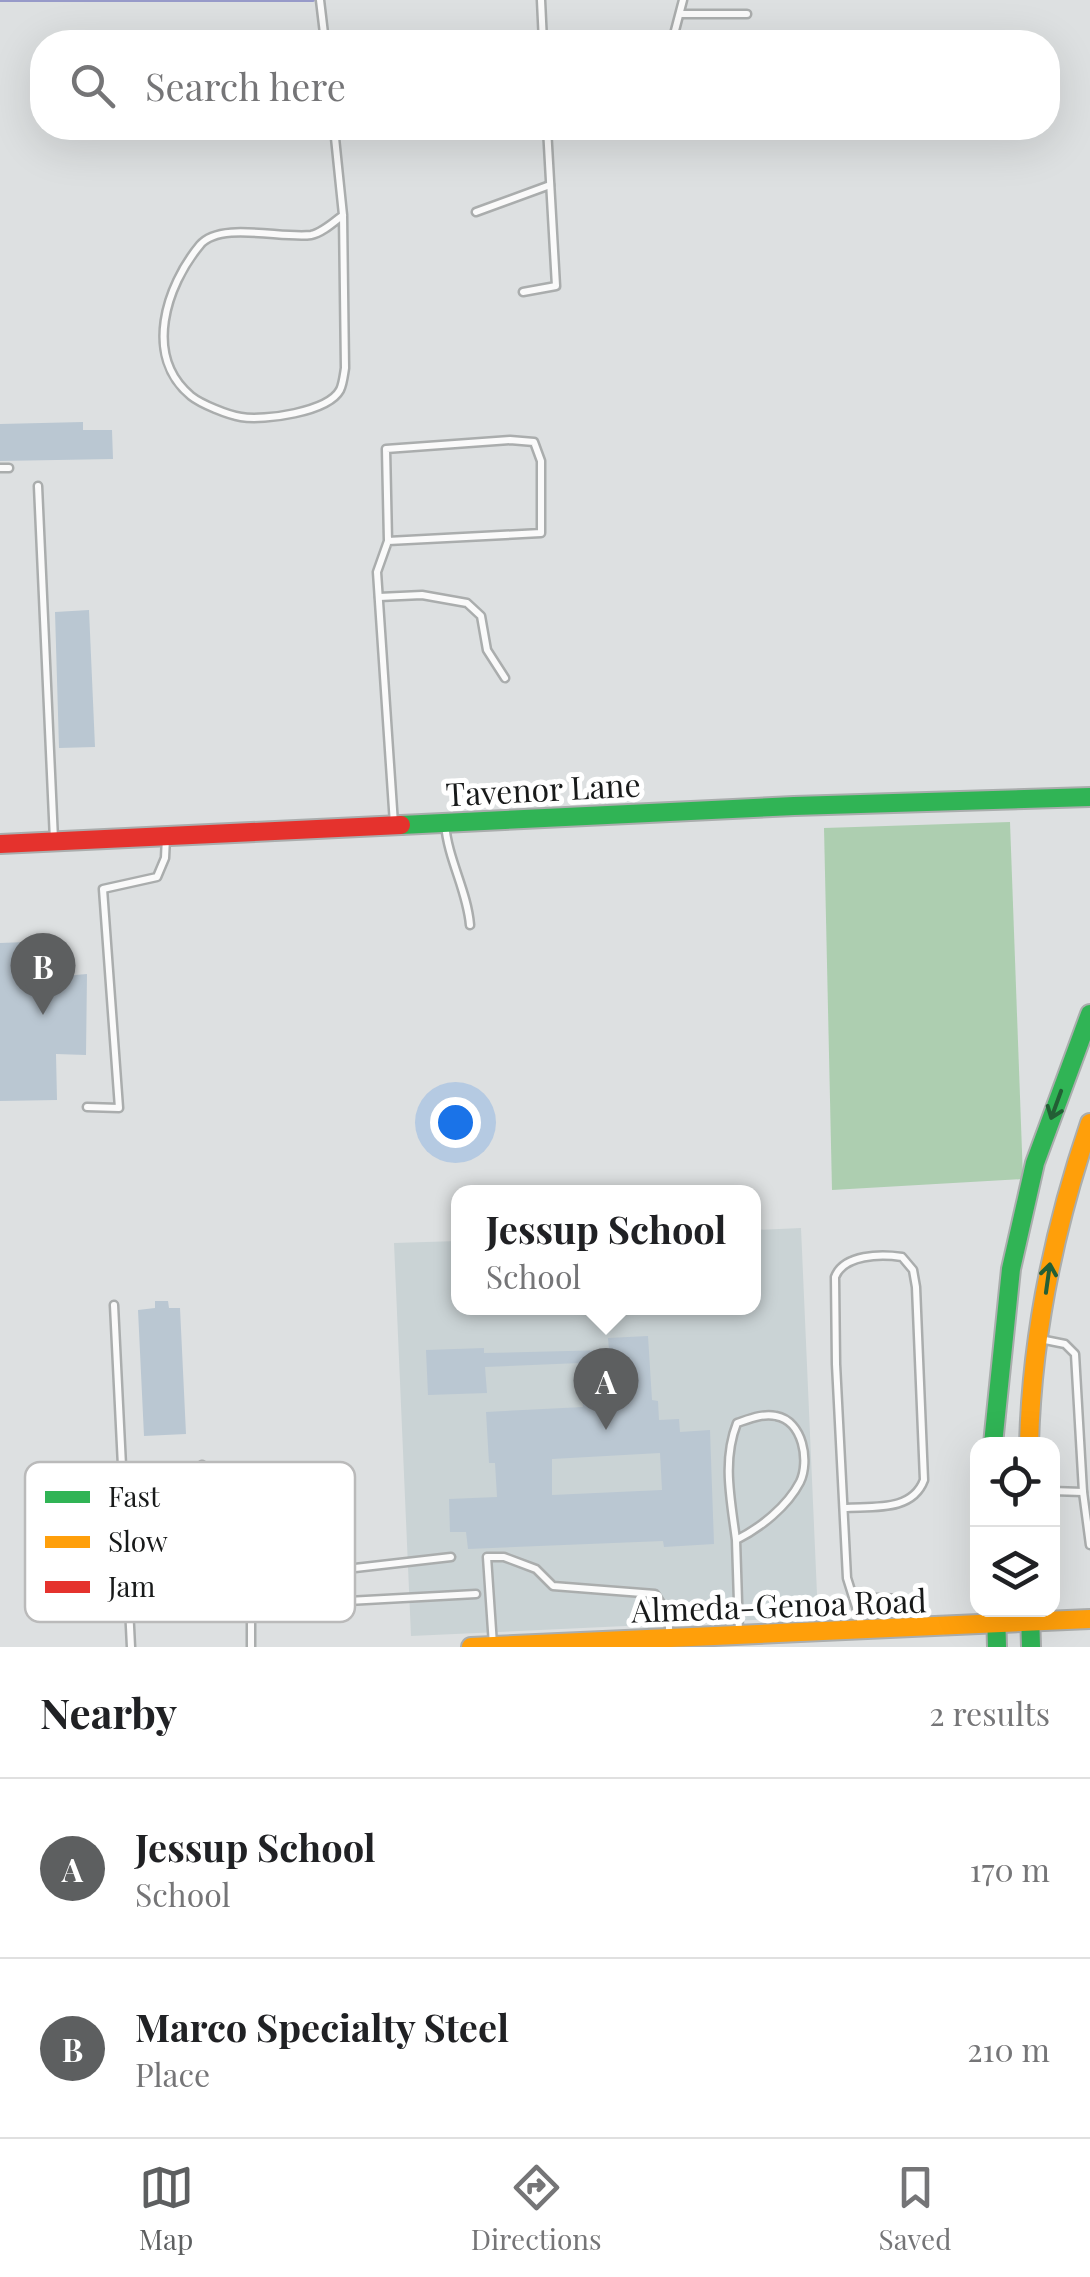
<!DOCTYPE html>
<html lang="en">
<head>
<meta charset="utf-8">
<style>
	body { margin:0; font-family:"Playfair Display",serif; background:#f6f6f6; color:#202124 }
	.controls { position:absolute; right:30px; bottom:30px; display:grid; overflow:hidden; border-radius:20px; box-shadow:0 10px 40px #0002 }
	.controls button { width:90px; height:90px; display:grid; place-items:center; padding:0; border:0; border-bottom:2px solid #e0e0e0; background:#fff; color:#202124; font:50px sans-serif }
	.you { position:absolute; left:455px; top:1122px; width:35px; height:35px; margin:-25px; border:8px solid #fff; border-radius:50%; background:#1a73e8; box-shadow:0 0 0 15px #1a73e833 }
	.badge { display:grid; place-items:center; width:65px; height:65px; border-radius:50%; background:#5d5f60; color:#fff; font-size:32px; font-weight:700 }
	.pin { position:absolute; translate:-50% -82px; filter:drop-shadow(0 2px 5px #0008) }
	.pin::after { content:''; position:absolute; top:52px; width:35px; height:30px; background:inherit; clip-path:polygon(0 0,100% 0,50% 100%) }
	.popup { position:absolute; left:451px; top:1185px; width:310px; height:130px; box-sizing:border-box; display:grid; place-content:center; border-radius:20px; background:#fff; filter:drop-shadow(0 2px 8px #0005); font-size:32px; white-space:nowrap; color:#757577 }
	.popup b { font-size:38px; color:#202124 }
	.popup::after { content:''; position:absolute; left:50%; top:100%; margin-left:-20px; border:20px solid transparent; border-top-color:#fff }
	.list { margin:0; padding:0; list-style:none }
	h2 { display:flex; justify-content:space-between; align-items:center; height:130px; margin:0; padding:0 40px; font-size:42px }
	h2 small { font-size:32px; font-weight:400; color:#757577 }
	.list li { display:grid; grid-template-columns:65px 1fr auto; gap:30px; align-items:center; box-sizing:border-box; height:180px; padding:0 40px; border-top:2px solid #e0e0e0 }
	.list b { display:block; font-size:38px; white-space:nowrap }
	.list p { margin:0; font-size:32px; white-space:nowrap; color:#757577 }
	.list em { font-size:32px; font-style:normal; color:#757577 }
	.icon { flex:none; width:55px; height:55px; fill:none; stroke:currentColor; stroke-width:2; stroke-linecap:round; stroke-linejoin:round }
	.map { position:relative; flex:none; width:1090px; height:1647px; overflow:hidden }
	.search { position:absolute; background:#fff; box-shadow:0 10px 40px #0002; left:30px; right:30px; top:30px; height:110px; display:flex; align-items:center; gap:25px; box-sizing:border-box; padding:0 35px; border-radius:40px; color:#757577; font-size:38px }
	.sheet { height:490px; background:#fff }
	nav { display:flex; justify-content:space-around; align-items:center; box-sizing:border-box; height:140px; border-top:2px solid #e0e0e0; background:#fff; font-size:28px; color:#757577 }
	nav a { display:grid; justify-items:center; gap:5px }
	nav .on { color:#5d5f60 }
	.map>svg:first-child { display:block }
	.built { fill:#cad3d5 }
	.forest { fill:#adceb0 }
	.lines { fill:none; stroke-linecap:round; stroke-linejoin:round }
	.stream { stroke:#979ac9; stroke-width:4 }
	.building { fill:#bac7d2; fill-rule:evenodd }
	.lane-casing { stroke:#aaadad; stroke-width:11 }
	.fast-casing { stroke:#aaadad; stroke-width:22 }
	.slow-casing { stroke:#aaadad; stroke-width:22 }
	.jam-casing { stroke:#aaadad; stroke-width:22 }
	.lane { stroke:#fafafa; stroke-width:6 }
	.fast { stroke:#30b455; stroke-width:18 }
	.slow { stroke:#ff9f0a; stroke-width:18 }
	.jam { stroke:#e5322d; stroke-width:18 }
	.oneway { stroke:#235f35 }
	.labels { text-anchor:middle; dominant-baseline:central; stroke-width:10; stroke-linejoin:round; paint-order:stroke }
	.street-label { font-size:32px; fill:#181a1a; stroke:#fff }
	.key { fill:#fff; stroke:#bababa; stroke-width:2.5 }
	.key-label { font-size:28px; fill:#181a1a }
</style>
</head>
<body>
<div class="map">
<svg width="1090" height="1647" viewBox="0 0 1090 1647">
	<rect width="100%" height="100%" fill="#dde0e1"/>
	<polygon class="built" points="801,1228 818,1617 411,1636 394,1243 458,1241 458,1308 754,1308 754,1230"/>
	<polygon class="forest" points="1010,822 1023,1179 832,1190 824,828"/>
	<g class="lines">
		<polyline class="stream" points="0,0 313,0"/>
	</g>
	<g class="building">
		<polygon points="83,422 83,430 112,430 113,459 0,461 0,424"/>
		<polygon points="89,610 95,747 59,748 55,612"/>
		<polygon points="52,941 53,977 87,974 86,1055 56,1054 57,1100 0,1101 0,943"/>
		<polygon points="155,1301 168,1301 169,1308 180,1308 186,1434 144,1436 138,1310 155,1308"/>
		<path d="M 648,1336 L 652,1400 L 658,1401 L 659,1420 L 679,1419 L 680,1432 L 710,1430 L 714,1544 L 664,1547 L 663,1541 L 468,1549 L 466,1532 L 450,1532 L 449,1499 L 497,1497 L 495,1463 L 489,1463 L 486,1412 L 583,1407 L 580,1363 L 485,1367 L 487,1393 L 428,1395 L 426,1350 L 484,1348 L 484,1353 L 609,1350 L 608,1338 ZM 660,1453 L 662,1490 L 552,1495 L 552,1459 Z"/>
		<polygon points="188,1470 194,1611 151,1612 146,1471"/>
	</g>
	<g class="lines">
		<g class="lane-casing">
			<g id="lane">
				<polyline points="320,0 325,42"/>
				<polyline points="541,0 543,42"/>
				<polyline points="680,14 747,14"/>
				<polyline points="672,42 683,0"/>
				<path d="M 334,128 L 343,215 L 345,368 C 344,374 343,384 340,390 C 328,412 264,421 241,417 C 228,415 201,404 191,396 C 143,356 166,286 200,245 C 220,221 282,239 311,235 C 322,233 334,222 343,215"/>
				<polyline points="476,212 550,185"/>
				<polyline points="523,292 556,286 547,128"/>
				<polyline points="0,468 9,468"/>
				<polyline points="38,486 54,840"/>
				<polyline points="388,541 541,533 541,461 534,442 510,440 386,449 388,541 377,572 394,824"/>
				<polyline points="379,597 422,595 467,603 481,616 487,650 505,678"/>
				<path d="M 445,824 C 448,860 467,890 470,925"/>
				<polyline points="87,1107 119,1108 103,889 157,877 165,858 166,837"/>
				<polyline points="114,1305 131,1647"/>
				<polyline points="1040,1339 1065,1344 1075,1354 1083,1492 1090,1545"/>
				<polyline points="202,1465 206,1528 213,1544 245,1577 251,1593 251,1647"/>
				<polyline points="1052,1491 1083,1492"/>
				<path d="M 844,1508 C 873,1506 912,1512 924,1480 L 916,1287 L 913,1270 L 902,1257 C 881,1254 844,1254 835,1277 L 836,1364 L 847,1578 L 863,1629"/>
				<path d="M 736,1540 C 731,1500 722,1461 737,1423 C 749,1419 763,1413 776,1416 C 803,1421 810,1461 800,1482 C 787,1507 760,1528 736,1540 L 739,1633"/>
				<polyline points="296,1597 311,1603 476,1594"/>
				<polyline points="853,1597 904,1599 917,1610 922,1623"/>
				<polyline points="252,1602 296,1597 320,1572 451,1557"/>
				<polyline points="493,1645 487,1557 504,1557 536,1569 553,1586 655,1594 669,1616 669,1637"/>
			</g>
		</g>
		<g class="fast-casing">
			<g id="fast">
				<polyline points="401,825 794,806 1090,797"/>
				<polyline points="993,1444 1011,1269 1035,1163 1090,1014"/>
				<polyline points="996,1610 997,1647"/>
				<polyline points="1030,1613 1031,1647"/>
			</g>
		</g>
		<g class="slow-casing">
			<g id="slow">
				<path d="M 1029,1444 C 1032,1333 1054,1228 1090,1123"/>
				<polyline points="471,1647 1090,1619"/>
			</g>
		</g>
		<g class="jam-casing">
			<polyline id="jam" points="0,844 401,825"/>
		</g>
		<use href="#lane" class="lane"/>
		<use href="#fast" class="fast"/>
		<use href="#slow" class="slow"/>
		<use href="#jam" class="jam"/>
	</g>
	<defs><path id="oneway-shaft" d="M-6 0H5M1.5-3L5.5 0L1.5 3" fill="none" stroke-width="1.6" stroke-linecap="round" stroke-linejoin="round" transform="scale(2.5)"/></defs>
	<g class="oneway">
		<use href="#oneway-shaft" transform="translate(1056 1105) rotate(110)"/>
		<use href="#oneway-shaft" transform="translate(1048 1278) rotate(-82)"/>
	</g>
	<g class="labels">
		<g class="street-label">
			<text transform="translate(543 788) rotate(-3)">Tavenor Lane</text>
			<text transform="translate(779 1604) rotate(-2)">Almeda-Genoa Road</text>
		</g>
	</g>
	<rect x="25" y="1462" width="330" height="160" rx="15" class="key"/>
	<rect x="45" y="1491" width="45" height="12" fill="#30b455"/>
	<rect x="45" y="1536" width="45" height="12" fill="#ff9f0a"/>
	<rect x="45" y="1581" width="45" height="12" fill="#e5322d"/>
	<g class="key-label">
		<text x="108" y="1507">Fast</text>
		<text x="108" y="1552">Slow</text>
		<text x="108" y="1597">Jam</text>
	</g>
</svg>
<div class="controls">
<button><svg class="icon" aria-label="locate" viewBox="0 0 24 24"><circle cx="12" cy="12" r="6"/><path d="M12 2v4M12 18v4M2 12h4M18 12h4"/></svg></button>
<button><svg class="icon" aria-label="layers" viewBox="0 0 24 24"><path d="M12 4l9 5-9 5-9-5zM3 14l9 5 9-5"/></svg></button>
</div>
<div class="you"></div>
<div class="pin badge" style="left:606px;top:1430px">A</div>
<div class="popup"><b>Jessup School</b>School</div>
<div class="pin badge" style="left:43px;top:1015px">B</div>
<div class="search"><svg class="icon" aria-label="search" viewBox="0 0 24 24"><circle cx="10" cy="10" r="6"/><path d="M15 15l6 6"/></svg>Search here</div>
</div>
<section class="sheet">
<h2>Nearby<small>2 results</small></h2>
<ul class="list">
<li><span class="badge">A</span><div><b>Jessup School</b><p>School</p></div><em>170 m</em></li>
<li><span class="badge">B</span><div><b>Marco Specialty Steel</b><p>Place</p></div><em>210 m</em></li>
</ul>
</section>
<nav>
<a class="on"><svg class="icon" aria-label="map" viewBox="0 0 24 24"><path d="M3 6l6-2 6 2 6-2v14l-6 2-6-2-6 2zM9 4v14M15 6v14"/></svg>Map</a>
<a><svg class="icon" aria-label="directions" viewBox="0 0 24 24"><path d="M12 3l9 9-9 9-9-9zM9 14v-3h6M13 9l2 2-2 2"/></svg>Directions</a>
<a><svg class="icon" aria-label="saved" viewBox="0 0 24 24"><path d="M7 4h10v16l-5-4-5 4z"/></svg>Saved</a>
</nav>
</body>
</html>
